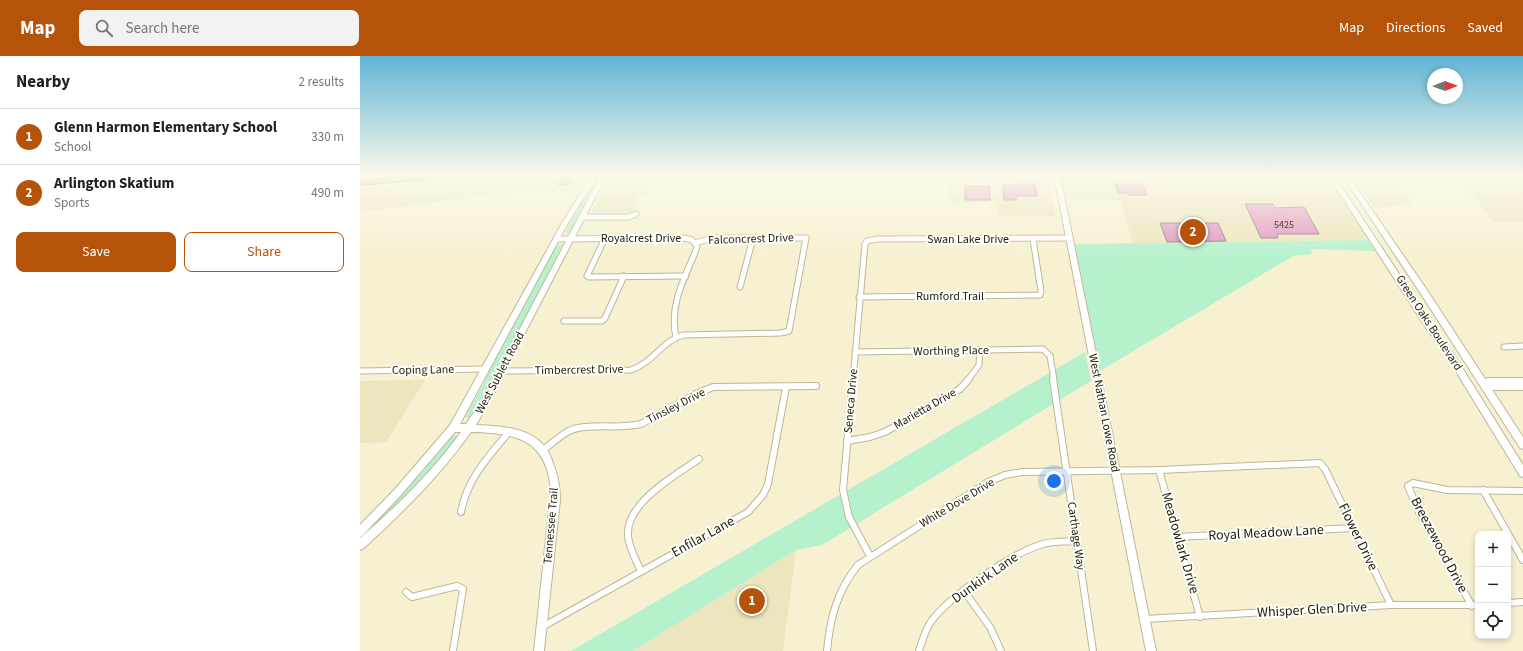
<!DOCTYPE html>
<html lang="en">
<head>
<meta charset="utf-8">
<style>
	body { margin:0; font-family:"Source Sans 3",sans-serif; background:#f2f2f2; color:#202124 }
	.controls { position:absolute; right:12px; bottom:12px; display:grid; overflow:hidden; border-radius:8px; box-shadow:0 2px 6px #0003 }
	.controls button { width:36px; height:36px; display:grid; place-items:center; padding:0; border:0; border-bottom:1px solid #e0e0e0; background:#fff; color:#202124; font:20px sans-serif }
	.compass { position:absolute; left:1067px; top:12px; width:36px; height:36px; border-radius:50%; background:#fff; box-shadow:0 2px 6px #0003; rotate:89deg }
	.you { position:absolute; left:694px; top:425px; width:14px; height:14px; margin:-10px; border:3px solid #fff; border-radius:50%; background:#1a73e8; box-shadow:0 0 0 6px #1a73e833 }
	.badge { display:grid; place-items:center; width:26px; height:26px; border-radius:50%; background:#b45309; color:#fff; font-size:13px; font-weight:700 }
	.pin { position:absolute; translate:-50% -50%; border:2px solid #fff; box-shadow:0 1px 4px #0006 }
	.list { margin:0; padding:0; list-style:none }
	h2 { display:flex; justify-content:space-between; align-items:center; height:52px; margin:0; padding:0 16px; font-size:17px }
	h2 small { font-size:13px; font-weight:400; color:#757577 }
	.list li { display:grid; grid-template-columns:26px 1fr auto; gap:12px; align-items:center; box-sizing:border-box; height:56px; padding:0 16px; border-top:1px solid #e0e0e0 }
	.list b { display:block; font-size:15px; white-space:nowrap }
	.list p { margin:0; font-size:13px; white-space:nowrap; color:#757577 }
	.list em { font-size:13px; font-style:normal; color:#757577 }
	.actions { display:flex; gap:8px; padding:12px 16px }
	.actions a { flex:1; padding:9px 0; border:1px solid #b45309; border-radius:8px; text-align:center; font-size:14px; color:#b45309 }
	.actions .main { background:#b45309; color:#fff }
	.icon { flex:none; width:22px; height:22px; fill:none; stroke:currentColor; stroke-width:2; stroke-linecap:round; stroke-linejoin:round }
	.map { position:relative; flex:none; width:1163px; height:595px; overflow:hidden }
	header { display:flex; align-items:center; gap:24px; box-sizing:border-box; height:56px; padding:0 20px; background:#b45309; color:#fff }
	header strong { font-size:19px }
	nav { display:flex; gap:22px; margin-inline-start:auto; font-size:14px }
	.search { width:280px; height:36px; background:#f2f2f2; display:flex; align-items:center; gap:10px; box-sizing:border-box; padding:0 14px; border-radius:8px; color:#757577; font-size:15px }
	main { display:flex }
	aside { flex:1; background:#fff }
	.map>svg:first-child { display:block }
	.built { fill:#ece5bd }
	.green { fill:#b6f1cd }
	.building { fill:#e095c3; stroke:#8d7181 }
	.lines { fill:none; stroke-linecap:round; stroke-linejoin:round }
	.street-far1-casing { stroke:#bcb798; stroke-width:7 }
	.street-casing { stroke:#bcb798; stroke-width:8 }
	.secondary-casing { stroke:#bcb798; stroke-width:2 }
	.primary-casing { stroke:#904b52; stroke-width:2 }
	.street-far1 { stroke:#fff; stroke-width:5 }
	.street { stroke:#fff; stroke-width:6 }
	.secondary { fill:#fff; fill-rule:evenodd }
	.primary { fill:#e1a2ac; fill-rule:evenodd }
	.labels { text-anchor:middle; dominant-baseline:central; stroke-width:4; stroke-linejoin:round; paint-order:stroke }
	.number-label { font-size:10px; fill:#4f3b3e }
	.street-label { font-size:12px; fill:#1f1d11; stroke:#fffef7 }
	.near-street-label { font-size:14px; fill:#1f1d11; stroke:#fffef7 }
</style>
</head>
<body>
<header>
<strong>Map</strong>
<div class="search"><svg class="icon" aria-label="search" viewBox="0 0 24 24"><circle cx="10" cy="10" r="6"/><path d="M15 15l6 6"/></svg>Search here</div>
<nav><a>Map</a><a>Directions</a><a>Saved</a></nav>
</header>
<main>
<aside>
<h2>Nearby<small>2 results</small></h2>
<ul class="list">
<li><span class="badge">1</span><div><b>Glenn Harmon Elementary School</b><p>School</p></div><em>330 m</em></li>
<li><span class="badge">2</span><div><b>Arlington Skatium</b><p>Sports</p></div><em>490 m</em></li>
</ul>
<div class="actions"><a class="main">Save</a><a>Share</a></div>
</aside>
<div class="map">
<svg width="1163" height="595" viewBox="0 0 1163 595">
	<rect width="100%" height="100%" fill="#f7f1d1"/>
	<g class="built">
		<polygon points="110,119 227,119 222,129 216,135 151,136 0,156 0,133"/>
		<polygon points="251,119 313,119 294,121 287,139 279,139 271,156 232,156"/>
		<polygon points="589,119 687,119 696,160 638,159 637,146 589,147"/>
		<polygon points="702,119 968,119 1009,184 773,187 760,144 705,143"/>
		<polygon points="993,119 1032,119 1053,148 1014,152"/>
		<polygon points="1096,119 1156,119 1163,126 1163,166 1134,166"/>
		<polygon points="65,324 26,386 0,387 0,325"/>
		<polygon points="436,494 423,595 273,595"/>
	</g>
	<g class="green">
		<polygon points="237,119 240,119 212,176 206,177 206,175"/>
		<polygon points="1009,184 1015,195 950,193 953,198 933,200 740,315 715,188"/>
		<path d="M 199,188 L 203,188 C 172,246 147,307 111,362 L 106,362 L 107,358 L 124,327 L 130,311 L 190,200 L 195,191 Z"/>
		<polygon points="725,296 731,325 462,489 436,494 273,595 211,595"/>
		<polygon points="92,379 98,380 97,384 55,434 52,433 0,485 0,482 68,410 65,409"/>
	</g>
	<g class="building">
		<polygon points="202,119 212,119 210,128 199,130"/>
		<polygon points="665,128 675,128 677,140 656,140 656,144 644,144 643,129"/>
		<polygon points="755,128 783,128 787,139 768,139 767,137 758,137"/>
		<polygon points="605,130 629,130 630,144 605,144"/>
		<polygon points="885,148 913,148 915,152 944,151 959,178 917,178 918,182 901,182"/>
		<polygon points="800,167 858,167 866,185 807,186"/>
	</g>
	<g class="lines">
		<g class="street-far1-casing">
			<g id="street-far1">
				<polyline points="222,161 269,161 276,158"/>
				<polyline points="245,182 227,220 229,221 326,220"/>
				<path d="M 196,183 L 324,182 L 332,184 L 337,190 L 336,194 C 324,224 309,248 316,282"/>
				<polyline points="380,231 393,182"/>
				<polyline points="499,241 680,239 681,235 673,183"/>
				<polyline points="204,265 242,265 245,262 264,220"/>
				<polyline points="1144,291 1163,290"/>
				<polyline points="495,296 683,293 690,300 694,324"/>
				<polyline points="0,315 125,313"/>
				<path d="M 141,315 L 271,314 C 294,306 302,285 323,279 L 421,277 L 429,275 L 446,182 L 353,182 L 335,187"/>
				<polyline points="493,324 505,188 507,185 518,183 710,182"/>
				<polyline points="608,324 619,309 620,294"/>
			</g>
		</g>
		<g class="street-casing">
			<g id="street">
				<polyline points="493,323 483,434 489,461 510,500"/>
				<polyline points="693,323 733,595"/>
				<polyline points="1125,328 1128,325 1163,325"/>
				<polyline points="1125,328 1133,331 1163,331"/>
				<polyline points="487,385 510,381 525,376 600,333 609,323"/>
				<path d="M 183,394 C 193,387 205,374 218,372 C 238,368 260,373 281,368 L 336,338 L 353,331 L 456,330"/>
				<polyline points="799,414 840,561"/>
				<polyline points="1123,434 1163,504"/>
				<path d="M 101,456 C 107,423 128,401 149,376"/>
				<polyline points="818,481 994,472"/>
				<path d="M 281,515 C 276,504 269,492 268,480 C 265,447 316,419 339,403"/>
				<polyline points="604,535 630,571 641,595"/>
				<polyline points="46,536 52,541 97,530 103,533 93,595"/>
				<polyline points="1148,547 1163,546"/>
				<polyline points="1112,550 1059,456 1048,430 1053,427 1087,434 1163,435"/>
				<polyline points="785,563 1031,549 1118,549"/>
				<polyline points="182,571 388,456 403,439 408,428 426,331"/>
				<path d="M 467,595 C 470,562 477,535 498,509 L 628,426 L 645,419 L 662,416 L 799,414 L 960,407 L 965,413 L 1031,549"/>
				<path d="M 559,595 C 562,585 565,575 570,567 C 589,540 652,497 683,488 C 694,485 706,486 717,485"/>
			</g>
		</g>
		<g class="secondary-casing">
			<g id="secondary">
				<path d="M 232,119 L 238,119 L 208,167 L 100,368 L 106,368 L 121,346 L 241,119 L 247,119 L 127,350 L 116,369 C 139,370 170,371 185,391 C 189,395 191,402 193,407 C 198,419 200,431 200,444 L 184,595 L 174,595 L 191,435 C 187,383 156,377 111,376 C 80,420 43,456 4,492 L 0,494 L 0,482 C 37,450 72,416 101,376 L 95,376 L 41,439 L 3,479 L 0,481 L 0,469 L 35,433 L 90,369 L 202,167 Z"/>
				<polygon points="694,119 700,119 796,595 786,595"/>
				<polygon points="968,119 974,119 1070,265 1093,297 1163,409 1163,421 1160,420 1087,301 1064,269"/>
				<polygon points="982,119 988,119 1067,234 1163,381 1163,393 1160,392 1061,238"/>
			</g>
		</g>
		<g class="primary-casing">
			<polygon id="primary" points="61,119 86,119 83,121 0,129 0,125"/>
		</g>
		<use href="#street-far1" class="street-far1"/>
		<use href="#street" class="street"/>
		<use href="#secondary" class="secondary"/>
		<use href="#primary" class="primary"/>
	</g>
	<linearGradient id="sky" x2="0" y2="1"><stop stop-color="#61b5d6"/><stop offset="0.59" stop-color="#fbf9ea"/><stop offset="1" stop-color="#fbf9ea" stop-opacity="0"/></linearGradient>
	<rect width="1163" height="202" fill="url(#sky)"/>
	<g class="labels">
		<g class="number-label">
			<text x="924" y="169">5425</text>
		</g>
		<g class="street-label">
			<text x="281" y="182">Royalcrest Drive</text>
			<text transform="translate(391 183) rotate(-2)">Falconcrest Drive</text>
			<text x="608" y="183">Swan Lake Drive</text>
			<text x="590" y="240">Rumford Trail</text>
			<text transform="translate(1069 267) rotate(57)">Green Oaks Boulevard</text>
			<text transform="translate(591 295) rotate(-1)">Worthing Place</text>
			<text transform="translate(63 314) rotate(-1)">Coping Lane</text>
			<text transform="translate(219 314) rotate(-1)">Timbercrest Drive</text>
			<text transform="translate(140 317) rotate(-62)">West Sublett Road</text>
			<text transform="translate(491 345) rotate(-85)">Seneca Drive</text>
			<text transform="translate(316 350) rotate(-27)">Tinsley Drive</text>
			<text transform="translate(565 353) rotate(-30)">Marietta Drive</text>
			<text transform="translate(744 357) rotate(79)">West Nathan Lowe Road</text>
			<text transform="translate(597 447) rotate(-31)">White Dove Drive</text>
			<text transform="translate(191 470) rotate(-85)">Tennessee Trail</text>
			<text transform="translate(716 480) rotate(82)">Carthage Way</text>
		</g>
		<g class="near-street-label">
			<text transform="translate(906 477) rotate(-3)">Royal Meadow Lane</text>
			<text transform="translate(343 481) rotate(-29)">Enfilar Lane</text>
			<text transform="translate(998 481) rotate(64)">Flower Drive</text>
			<text transform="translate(820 487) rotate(74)">Meadowlark Drive</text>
			<text transform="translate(1079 489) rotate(62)">Breezewood Drive</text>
			<text transform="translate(625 522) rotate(-35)">Dunkirk Lane</text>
			<text transform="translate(952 554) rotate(-3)">Whisper Glen Drive</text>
		</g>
	</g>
</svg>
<div class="controls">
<button>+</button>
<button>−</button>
<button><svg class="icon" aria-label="locate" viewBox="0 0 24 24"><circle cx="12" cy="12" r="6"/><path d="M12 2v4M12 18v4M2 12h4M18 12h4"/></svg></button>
</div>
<svg class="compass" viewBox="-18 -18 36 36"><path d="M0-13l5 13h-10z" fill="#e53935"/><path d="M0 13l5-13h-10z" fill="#757577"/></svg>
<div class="you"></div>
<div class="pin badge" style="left:392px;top:545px">1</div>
<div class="pin badge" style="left:833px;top:176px">2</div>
</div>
</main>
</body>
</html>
